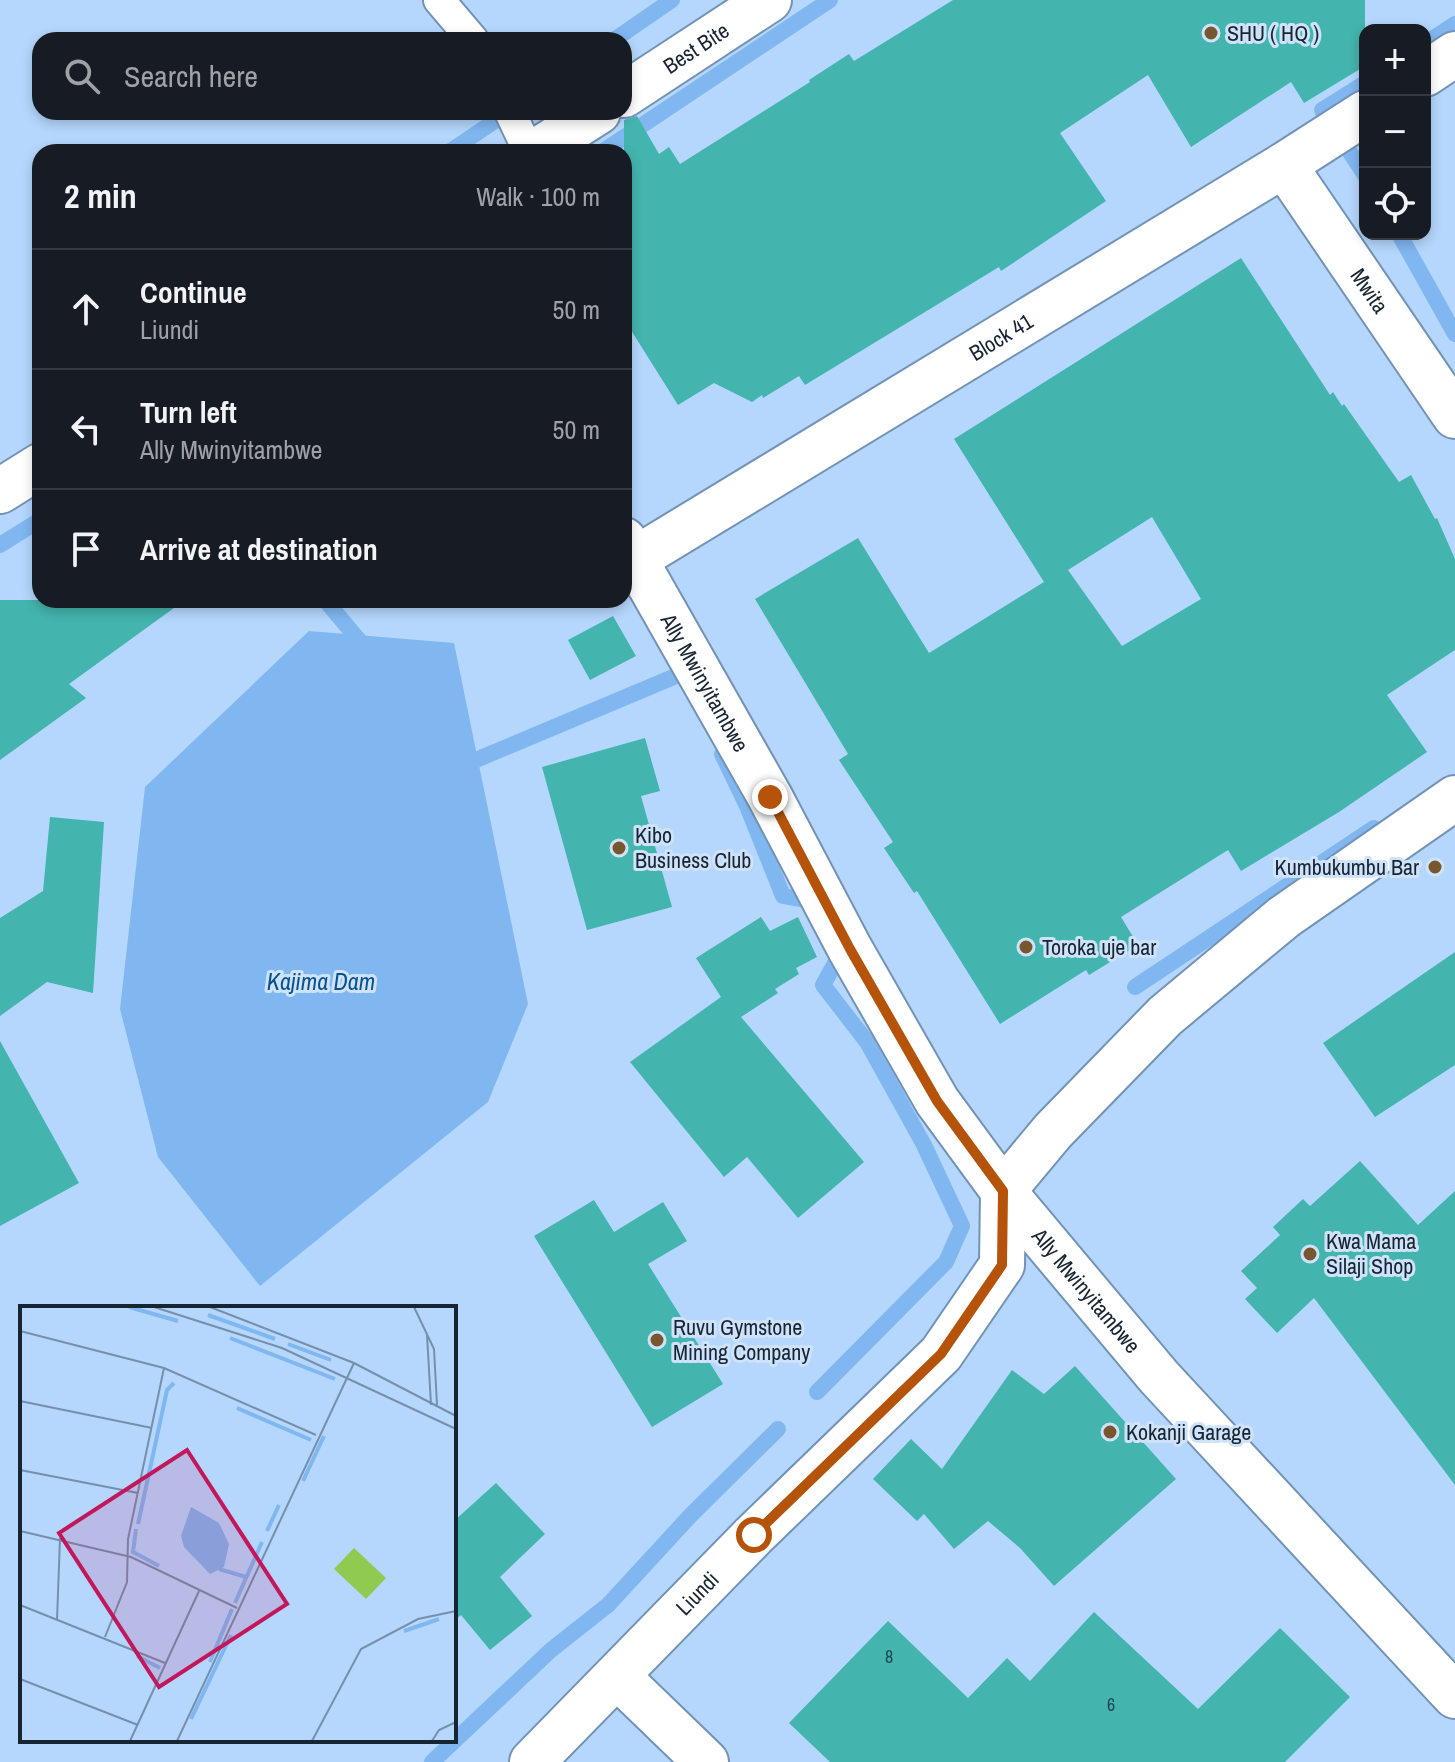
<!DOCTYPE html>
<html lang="en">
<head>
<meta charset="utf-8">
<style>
	body { margin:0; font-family:"Archivo Narrow",sans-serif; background:#20242c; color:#f1f3f6 }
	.controls { position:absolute; right:24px; top:24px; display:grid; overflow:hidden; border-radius:16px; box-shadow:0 4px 12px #0003 }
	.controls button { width:72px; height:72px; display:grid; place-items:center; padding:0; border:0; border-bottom:2px solid #363941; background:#171b24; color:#f1f3f6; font:40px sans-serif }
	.stop { position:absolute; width:24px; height:24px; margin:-18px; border:6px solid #b45309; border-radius:50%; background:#fff }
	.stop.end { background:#b45309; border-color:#fff; box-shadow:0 2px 8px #0008 }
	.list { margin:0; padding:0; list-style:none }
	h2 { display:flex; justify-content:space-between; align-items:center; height:104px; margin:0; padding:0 32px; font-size:34px }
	h2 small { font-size:26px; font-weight:400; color:#9ea1a6 }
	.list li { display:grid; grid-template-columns:52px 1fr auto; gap:24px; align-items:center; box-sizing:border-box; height:120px; padding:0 32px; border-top:2px solid #363941 }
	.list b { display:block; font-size:30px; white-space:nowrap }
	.list p { margin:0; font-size:26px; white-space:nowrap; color:#9ea1a6 }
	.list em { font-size:26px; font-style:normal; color:#9ea1a6 }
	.icon { flex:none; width:44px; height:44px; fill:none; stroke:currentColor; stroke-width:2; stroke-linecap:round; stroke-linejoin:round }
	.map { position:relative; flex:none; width:1455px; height:1762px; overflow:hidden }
	.search { position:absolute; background:#171b24; box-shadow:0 4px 12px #0003; left:32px; top:32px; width:600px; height:88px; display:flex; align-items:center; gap:20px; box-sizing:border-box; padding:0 28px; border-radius:24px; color:#9ea1a6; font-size:30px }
	.panel { position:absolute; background:#171b24; box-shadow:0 4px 12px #0003; left:32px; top:144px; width:600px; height:464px; border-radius:24px }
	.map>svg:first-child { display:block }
	.water { fill:#81b7f0 }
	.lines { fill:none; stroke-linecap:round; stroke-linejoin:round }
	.stream { stroke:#81b7f0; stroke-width:16 }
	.building { fill:#44b4ae; fill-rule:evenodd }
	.lane-casing { stroke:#7293b5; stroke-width:34 }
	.street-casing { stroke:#7293b5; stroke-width:48 }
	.lane { stroke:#fff; stroke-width:30 }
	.street { stroke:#fff; stroke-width:44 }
	.route { stroke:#b45309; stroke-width:10 }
	.poi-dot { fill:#78572e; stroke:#cee3fa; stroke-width:3 }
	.labels { text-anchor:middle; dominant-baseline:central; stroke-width:6; stroke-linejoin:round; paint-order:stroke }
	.number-label { font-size:18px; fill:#224851 }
	.poi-label { font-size:22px; fill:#172432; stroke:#cee3fa; text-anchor:start }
	.street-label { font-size:22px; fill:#172432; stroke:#cee3fa }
	.water-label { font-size:24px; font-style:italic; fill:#09518d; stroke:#cee3fa }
	.inset-river { fill:none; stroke:#81b7f0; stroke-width:4 }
	.inset-road { fill:none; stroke:#768fac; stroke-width:2 }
	.view { fill:#c2185b; fill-opacity:0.15; stroke:#c2185b; stroke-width:4 }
	.inset-edge { fill:none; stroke:#172432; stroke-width:4 }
</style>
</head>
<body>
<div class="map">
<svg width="1455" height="1762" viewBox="0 0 1455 1762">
	<rect width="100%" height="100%" fill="#b5d7fd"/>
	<polygon class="water" points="309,631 454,643 528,1004 488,1102 260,1286 158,1157 120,1009 145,787"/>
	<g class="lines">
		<g class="stream">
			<polyline points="614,40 672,0"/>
			<polyline points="1425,44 1455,24"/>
			<polyline points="1365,83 1322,110 1365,175"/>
			<polyline points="449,152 508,112"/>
			<polyline points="602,152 830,0"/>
			<polyline points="1399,234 1455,334"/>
			<polyline points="0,545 40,520"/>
			<polyline points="325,600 368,651"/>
			<polyline points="722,754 747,806 783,896 816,902 819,905"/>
			<polyline points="461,761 464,765 683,673 677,660"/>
			<polyline points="1135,987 1374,828"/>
			<polyline points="817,1392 946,1262 962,1226 924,1145 867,1042 823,985 838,958 836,948"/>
			<polyline points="432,1762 551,1650 608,1605 690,1516 778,1429"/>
		</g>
	</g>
	<g class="building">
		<polygon points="953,0 1365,0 1365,66 1304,103 1291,82 1191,147 1148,75 1060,133 1106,201 1001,271 999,267 805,385 799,376 763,398 762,395 752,402 714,383 678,405 624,319 624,120 637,116 659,154 669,147 680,164 810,82 809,80 849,54 854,61"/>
		<path d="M 1241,258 L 1330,395 L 1333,392 L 1342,406 L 1344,404 L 1399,482 L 1411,475 L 1435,519 L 1437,518 L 1455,559 L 1455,650 L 1387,695 L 1427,752 L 1339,812 L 1241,871 L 1228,850 L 1121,917 L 1138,945 L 1089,975 L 1086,970 L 1000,1024 L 917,891 L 914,893 L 884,848 L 893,842 L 839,760 L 848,754 L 755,599 L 858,538 L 929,653 L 1044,582 L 954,439 ZM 1152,517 L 1201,599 L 1122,646 L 1068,570 Z"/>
		<polygon points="0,600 185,600 69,684 86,698 0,760"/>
		<polygon points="613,616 636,656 590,680 568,640"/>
		<polygon points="645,738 660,791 641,796 672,907 587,930 542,767"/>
		<polygon points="50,817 104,822 93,993 47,982 0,1016 0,918 43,891"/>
		<polygon points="761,917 770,931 798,917 817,957 796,968 799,974 775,989 778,993 741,1017 864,1162 798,1218 747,1157 724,1177 630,1062 721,997 696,958"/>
		<polygon points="1455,952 1455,1065 1375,1117 1323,1043"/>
		<polygon points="0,1041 79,1183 0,1226"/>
		<polygon points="1360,1161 1418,1225 1455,1191 1455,1485 1314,1298 1277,1333 1245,1299 1257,1288 1241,1271 1280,1235 1273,1227 1303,1199 1310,1206"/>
		<polygon points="594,1200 614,1232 663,1202 687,1241 648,1264 723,1384 652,1427 534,1236"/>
		<polygon points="1075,1366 1176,1479 1054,1586 1020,1548 988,1521 954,1549 924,1514 917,1521 873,1479 911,1439 942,1469 1012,1370 1044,1394"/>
		<polygon points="496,1483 545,1534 500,1577 532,1616 490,1650 461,1615 454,1621 454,1521"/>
		<polygon points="1094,1612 1198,1709 1280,1628 1350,1697 1285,1762 830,1762 789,1723 888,1621 968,1698 1007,1658 1030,1681"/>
	</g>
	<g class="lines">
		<g class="lane-casing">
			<g id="lane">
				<polyline points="439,0 473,40"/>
				<polyline points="510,112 529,152"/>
			</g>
		</g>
		<g class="street-casing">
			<g id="street">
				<polyline points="1425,74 1455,54"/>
				<path id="s1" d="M 624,95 L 769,0"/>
				<polyline points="535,152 598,112"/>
				<path id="s2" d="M 1284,165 L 1455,416"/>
				<polyline points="0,491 40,466"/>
				<path id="s3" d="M 624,540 L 770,797 L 850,949 L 937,1101 L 1003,1191 L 1159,1377 L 1455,1696"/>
				<path id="s4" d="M 635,559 L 1284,165 L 1365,113"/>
				<polyline points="617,1676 706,1762"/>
				<path id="s5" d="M 532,1762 L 754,1535 L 941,1354 L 1002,1265 L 1003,1191 L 1053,1131 L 1165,1016 L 1284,917 L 1455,798"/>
			</g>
		</g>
		<use href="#lane" class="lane"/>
		<use href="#street" class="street"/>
	</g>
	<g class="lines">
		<polyline class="route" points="754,1535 941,1354 1002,1265 1003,1191 937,1101 850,949 770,797"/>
	</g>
	<g class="poi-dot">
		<circle cx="1211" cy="33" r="8"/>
		<circle cx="619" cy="848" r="8"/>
		<circle cx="1435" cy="867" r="8"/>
		<circle cx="1026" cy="947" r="8"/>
		<circle cx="1310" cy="1254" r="8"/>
		<circle cx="657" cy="1340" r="8"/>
		<circle cx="1110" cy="1432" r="8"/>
	</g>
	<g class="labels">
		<g class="number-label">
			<text x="889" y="1656">8</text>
			<text x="1111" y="1704">6</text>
		</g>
		<g class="poi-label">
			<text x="1227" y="33">SHU ( HQ )</text>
			<text x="635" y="835">Kibo<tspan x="635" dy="25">Business Club</tspan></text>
			<text x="1419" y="867" text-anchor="end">Kumbukumbu Bar</text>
			<text x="1042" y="947">Toroka uje bar</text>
			<text x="1326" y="1241">Kwa Mama<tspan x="1326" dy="25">Silaji Shop</tspan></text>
			<text x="673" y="1327">Ruvu Gymstone<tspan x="673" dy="25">Mining Company</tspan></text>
			<text x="1126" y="1432">Kokanji Garage</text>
		</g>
		<g class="street-label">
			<text stroke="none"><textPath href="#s1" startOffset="86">Best Bite</textPath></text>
			<text stroke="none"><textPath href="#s2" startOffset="152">Mwita</textPath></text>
			<text stroke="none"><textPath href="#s4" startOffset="428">Block 41</textPath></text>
			<text stroke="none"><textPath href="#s3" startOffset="164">Ally Mwinyitambwe</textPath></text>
			<text stroke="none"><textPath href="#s3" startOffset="884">Ally Mwinyitambwe</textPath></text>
			<text stroke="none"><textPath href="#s5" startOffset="236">Liundi</textPath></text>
		</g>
		<g class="water-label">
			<text x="321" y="981">Kajima Dam</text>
		</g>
	</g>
	<g transform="translate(20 1306)">
		<rect width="436" height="436" fill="#b5d7fd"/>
		<path d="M 334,242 L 366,272 L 346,293 L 314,263 Z" fill="#91ca51"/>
		<path d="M 171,201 L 199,217 L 209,238 L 204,261 L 190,268 L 164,241 L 161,230 Z" fill="#81b7f0"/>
		<path class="inset-river" d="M 109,1 L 158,15M 188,9 L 255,33M 210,32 L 315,73M 268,38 L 311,54M 217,102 L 291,134M 283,175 L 304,130M 118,218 L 147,84 L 154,77M 116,223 L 113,246 L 139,260M 247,225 L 259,199M 199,263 L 226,271M 215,297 L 242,236M 384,325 L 419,313M 117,350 L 140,362M 190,356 L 212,303M 171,413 L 211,329"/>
		<path class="inset-road" d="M 134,1 L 262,42 L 436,123M 190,1 L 334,57 L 436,110M 394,1 L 414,43 L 417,99M 0,25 L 144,62 L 296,129M 407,29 L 411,99M 0,95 L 132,122M 0,164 L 118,187M 0,225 L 111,251 L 217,302M 0,299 L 145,357M 37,314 L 40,232M 85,331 L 107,276 L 108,233 L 144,62M 0,373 L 118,419M 110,435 L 179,285M 157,435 L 334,57M 292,435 L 341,343 L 398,313 L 436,305M 412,435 L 419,424 L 436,416"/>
		<path class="view" d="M 167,144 L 267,298 L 139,381 L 39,227 Z"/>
		<rect width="436" height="436" class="inset-edge"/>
	</g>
</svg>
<div class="controls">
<button>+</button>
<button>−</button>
<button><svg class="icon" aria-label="locate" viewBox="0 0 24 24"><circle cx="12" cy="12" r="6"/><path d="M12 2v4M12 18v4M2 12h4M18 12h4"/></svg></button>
</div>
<div class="stop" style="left:754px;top:1535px"></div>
<div class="stop end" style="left:770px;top:797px"></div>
<div class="search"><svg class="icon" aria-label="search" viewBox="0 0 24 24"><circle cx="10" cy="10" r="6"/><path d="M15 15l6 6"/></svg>Search here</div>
<section class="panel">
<h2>2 min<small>Walk · 100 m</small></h2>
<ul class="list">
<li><svg class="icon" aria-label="ahead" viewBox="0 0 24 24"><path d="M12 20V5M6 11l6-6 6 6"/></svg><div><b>Continue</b><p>Liundi</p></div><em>50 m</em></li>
<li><svg class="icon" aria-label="left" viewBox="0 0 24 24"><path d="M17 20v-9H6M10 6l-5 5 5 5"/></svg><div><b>Turn left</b><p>Ally Mwinyitambwe</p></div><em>50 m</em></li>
<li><svg class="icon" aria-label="arrive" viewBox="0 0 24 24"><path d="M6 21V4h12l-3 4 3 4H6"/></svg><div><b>Arrive at destination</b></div></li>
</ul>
</section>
</div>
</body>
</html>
